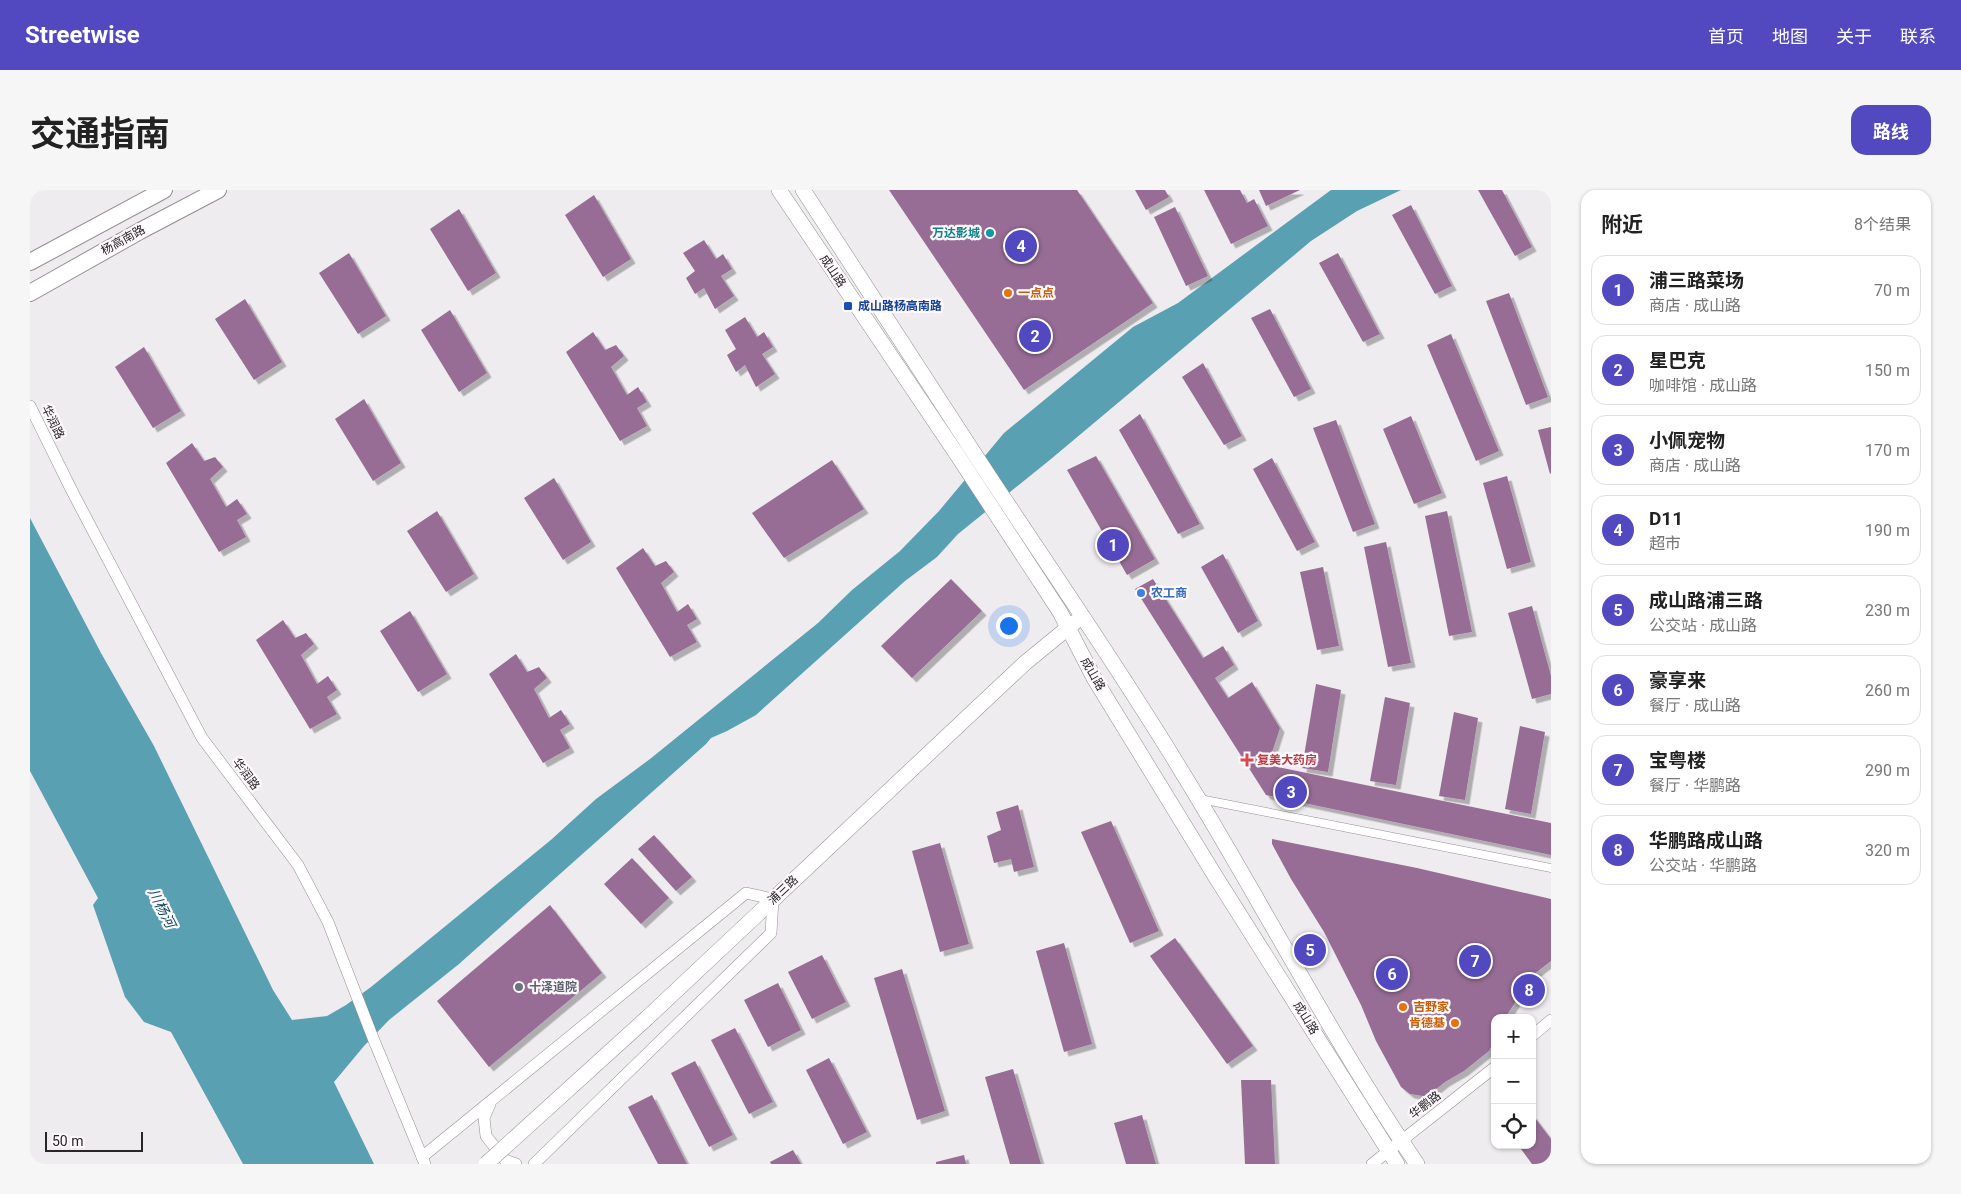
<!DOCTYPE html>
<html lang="zh">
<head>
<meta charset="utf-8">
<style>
	body { margin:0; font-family:Roboto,"Noto Sans SC",sans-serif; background:#f6f6f6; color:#222 }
	.controls { position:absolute; right:15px; bottom:15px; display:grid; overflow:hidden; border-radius:10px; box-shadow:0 1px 4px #0004 }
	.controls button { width:45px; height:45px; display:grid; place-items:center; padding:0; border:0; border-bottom:1px solid #e0e0e0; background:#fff; color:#222; font:25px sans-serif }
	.scale { position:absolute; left:15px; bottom:12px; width:98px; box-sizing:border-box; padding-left:5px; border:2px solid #282628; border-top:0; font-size:14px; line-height:18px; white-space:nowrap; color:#282628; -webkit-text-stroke:4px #fdf9fc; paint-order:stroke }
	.you { position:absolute; left:978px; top:435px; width:18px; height:18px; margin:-12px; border:4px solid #fff; border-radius:50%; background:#1a73e8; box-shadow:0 0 0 8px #1a73e833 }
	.badge { display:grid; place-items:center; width:32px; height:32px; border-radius:50%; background:#5248bf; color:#fff; font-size:16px; font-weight:700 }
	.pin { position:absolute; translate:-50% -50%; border:2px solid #fff; box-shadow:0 1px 5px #0006 }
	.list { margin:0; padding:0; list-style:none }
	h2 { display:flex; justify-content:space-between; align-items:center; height:65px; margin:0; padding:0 20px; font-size:21px }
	h2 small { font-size:16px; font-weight:400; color:#767676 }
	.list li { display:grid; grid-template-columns:32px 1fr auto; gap:15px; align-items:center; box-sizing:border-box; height:70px; margin:0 10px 10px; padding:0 10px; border:1px solid #e0e0e0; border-radius:15px }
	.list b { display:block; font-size:19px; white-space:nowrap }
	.list p { margin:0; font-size:16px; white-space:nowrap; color:#767676 }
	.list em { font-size:16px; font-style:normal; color:#767676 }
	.icon { flex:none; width:28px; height:28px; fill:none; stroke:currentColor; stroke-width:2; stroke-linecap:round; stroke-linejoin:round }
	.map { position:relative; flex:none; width:1521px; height:974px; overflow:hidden; border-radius:15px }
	header { display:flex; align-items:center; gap:30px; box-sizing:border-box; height:70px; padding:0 25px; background:#5248bf; color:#fff }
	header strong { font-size:24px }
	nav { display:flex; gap:28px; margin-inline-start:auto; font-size:18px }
	.intro { display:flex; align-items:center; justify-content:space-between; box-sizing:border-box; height:120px; padding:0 30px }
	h1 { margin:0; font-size:35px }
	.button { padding:12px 22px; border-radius:15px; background:#5248bf; color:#fff; font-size:18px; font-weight:700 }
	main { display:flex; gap:30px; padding:0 30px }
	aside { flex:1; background:#fff; border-radius:15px; box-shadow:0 1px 4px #0004 }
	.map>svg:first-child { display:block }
	.water { fill:#59a0b3 }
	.building { fill:#976d95; filter:url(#shadow) }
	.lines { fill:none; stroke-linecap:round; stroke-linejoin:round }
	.pedestrian-casing { stroke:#928f91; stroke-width:9 }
	.minor-casing { stroke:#928f91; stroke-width:12 }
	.secondary-casing { stroke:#928f91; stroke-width:16 }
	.primary-casing { stroke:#928f91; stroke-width:18 }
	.pedestrian { stroke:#fff; stroke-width:8 }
	.minor { stroke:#fff; stroke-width:11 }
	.secondary { stroke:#fff; stroke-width:15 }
	.primary { stroke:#fff; stroke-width:16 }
	.secondary-bridge-casing { stroke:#928f91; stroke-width:16; stroke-linecap:butt }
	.secondary-bridge { stroke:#fff; stroke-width:15 }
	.culture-dot { fill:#0f9aa8; stroke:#fdf9fc; stroke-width:2 }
	.food-dot { fill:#e8710a; stroke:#fdf9fc; stroke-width:2 }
	.transit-dot { fill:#1a4fb4; stroke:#fdf9fc; stroke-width:2 }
	.shop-dot { fill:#3f7fe0; stroke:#fdf9fc; stroke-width:2 }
	.health-dot { fill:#e0444e; stroke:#fdf9fc; stroke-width:2 }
	.worship-dot { fill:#6b7280; stroke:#fdf9fc; stroke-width:2 }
	.labels { text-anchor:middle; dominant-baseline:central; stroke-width:4.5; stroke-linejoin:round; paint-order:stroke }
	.culture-label { font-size:12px; font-weight:bold; fill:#0d838f; stroke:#fdf9fc; text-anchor:end }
	.street-label { font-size:12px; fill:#282628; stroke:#fdf9fc }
	.food-label { font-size:12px; font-weight:bold; fill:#c56008; stroke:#fdf9fc; text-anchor:start }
	.transit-label { font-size:12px; font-weight:bold; fill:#164399; stroke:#fdf9fc; text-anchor:start }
	.shop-label { font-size:12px; font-weight:bold; fill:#366cbe; stroke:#fdf9fc; text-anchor:start }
	.health-label { font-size:12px; font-weight:bold; fill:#be3a42; stroke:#fdf9fc; text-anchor:start }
	.worship-label { font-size:12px; font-weight:bold; fill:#5b616d; stroke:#fdf9fc; text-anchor:start }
	.water-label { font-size:14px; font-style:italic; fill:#0f4d5c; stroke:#fdf9fc }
</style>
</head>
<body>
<header>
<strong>Streetwise</strong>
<nav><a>首页</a><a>地图</a><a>关于</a><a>联系</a></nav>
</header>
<div class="intro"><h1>交通指南</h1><a class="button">路线</a></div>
<main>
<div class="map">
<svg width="1521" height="974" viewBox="0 0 1521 974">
	<defs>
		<filter id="shadow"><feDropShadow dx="4.5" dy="4.5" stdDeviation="0" flood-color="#0004"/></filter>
	</defs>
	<rect width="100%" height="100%" fill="#efecef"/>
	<polygon class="water" points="1301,0 1371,0 1327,21 1281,51 1021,269 928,344 907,367 875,391 726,525 697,541 681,548 676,554 429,774 359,830 334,856 304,892 344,974 213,974 141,842 114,832 95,807 63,715 68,708 0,581 0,328 71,463 124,556 243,800 262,830 297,826 316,815 341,797 522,649 566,609 620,569 788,433 822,400 870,361 909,321 974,243 1103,137 1148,113"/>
	<g class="building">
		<polygon points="859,0 1047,0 1123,113 994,200"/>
		<polygon points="1105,0 1135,0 1139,7 1116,20"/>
		<polygon points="1174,0 1210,0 1217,13 1224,9 1238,36 1201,54"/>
		<polygon points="1229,0 1270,0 1236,16"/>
		<polygon points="1448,0 1472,0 1502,57 1485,66"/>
		<polygon points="564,5 601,69 573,87 535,25"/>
		<polygon points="1381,15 1422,96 1405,104 1362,25"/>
		<polygon points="1145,17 1178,86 1156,96 1124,27"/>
		<polygon points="429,19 466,83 438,101 400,39"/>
		<polygon points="674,50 686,69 693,64 702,79 691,86 704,106 685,119 674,98 665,104 656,88 665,81 653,63"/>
		<polygon points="319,63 356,126 328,144 289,83"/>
		<polygon points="1308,63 1350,144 1333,152 1289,73"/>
		<polygon points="1479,103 1518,207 1496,215 1456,111"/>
		<polygon points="215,109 252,172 224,190 185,129"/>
		<polygon points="1240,119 1281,199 1264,207 1221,128"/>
		<polygon points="420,120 457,183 429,202 391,140"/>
		<polygon points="715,127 727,147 734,142 743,157 732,164 745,184 726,197 715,175 706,182 697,165 706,159 695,140"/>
		<polygon points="563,142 575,160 586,155 594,166 581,177 597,205 608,197 617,212 607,218 617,236 590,251 536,162"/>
		<polygon points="1421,144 1469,261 1446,271 1397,155"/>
		<polygon points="114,157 151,221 123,238 85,177"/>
		<polygon points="1173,173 1212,246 1194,255 1152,187"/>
		<polygon points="334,209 371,273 343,291 305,229"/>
		<polygon points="1110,224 1170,334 1148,344 1089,240"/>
		<polygon points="1381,226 1412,303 1384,314 1353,239"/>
		<polygon points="1306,230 1345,334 1323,342 1283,238"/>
		<polygon points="1521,237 1521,283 1520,284 1508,240"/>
		<polygon points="162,253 174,271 185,267 193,277 180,289 196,317 207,309 217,324 207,330 216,347 189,362 136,273"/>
		<polygon points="1066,266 1125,369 1097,385 1037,280"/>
		<polygon points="1242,268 1285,352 1267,361 1223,279"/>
		<polygon points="802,270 834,319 754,368 722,323"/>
		<polygon points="1477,286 1501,372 1477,379 1453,293"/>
		<polygon points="524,288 561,352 533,370 494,308"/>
		<polygon points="407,321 444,384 416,402 377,341"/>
		<polygon points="1417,321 1442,442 1419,446 1395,326"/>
		<polygon points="1356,352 1381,473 1358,477 1334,357"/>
		<polygon points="613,358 625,376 636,371 644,382 631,393 647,422 658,414 667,429 657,435 667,452 640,467 586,378"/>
		<polygon points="1193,364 1228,431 1208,443 1171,377"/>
		<polygon points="1293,377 1309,456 1287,460 1270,382"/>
		<polygon points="921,389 952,421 882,488 851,456"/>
		<polygon points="1123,389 1173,468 1193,456 1204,475 1185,488 1198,508 1222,492 1250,538 1238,575 1521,633 1521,665 1236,605 1105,399"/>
		<polygon points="1502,416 1521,486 1521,504 1502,509 1478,423"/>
		<polygon points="380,421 417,484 388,502 350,441"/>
		<polygon points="253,430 265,448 276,443 284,454 271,465 287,494 298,486 307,500 297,507 307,524 280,539 226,450"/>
		<polygon points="486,464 497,482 509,477 517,488 504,499 519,528 531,520 540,534 530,540 540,558 513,573 459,484"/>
		<polygon points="1286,494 1311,500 1298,582 1272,578"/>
		<polygon points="1355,507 1380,513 1366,595 1340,591"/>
		<polygon points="1424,522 1448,528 1435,610 1409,606"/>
		<polygon points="1490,536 1515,542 1501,624 1475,619"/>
		<polygon points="988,615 1004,677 984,682 981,669 964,673 957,646 971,640 966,622"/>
		<polygon points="1081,631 1129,741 1100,753 1051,642"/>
		<polygon points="624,645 662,687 646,701 608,659"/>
		<polygon points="1242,649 1387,678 1521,709 1521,771 1503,785 1475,828 1465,828 1465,849 1459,861 1434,881 1415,892 1400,904 1393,906 1380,904 1371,897 1346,851 1331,815 1294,742 1261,689 1242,654"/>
		<polygon points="910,653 939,754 910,762 882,661"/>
		<polygon points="602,668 639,708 611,734 574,694"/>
		<polygon points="520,715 572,783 459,877 407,811"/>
		<polygon points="1145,748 1223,856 1197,874 1120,766"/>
		<polygon points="1034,753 1062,854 1034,862 1006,761"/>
		<polygon points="792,765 816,812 782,829 758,782"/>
		<polygon points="872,779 915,921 887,930 844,788"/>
		<polygon points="748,793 771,840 738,857 714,810"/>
		<polygon points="705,838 743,912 719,924 681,850"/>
		<polygon points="799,868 837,942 813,954 776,880"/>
		<polygon points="665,871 703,945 679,957 641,883"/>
		<polygon points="983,879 1011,974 980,974 955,887"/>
		<polygon points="1211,890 1241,890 1245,974 1215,974"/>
		<polygon points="622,905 657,974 628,974 598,917"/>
		<polygon points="1502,924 1521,949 1521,967 1511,974 1502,974 1488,955 1502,955"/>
		<polygon points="1112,925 1126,974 1096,974 1084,933"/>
		<polygon points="763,960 771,974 741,974 740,972"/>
		<polygon points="934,965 936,974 906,974 906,972"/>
	</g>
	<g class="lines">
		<g class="pedestrian-casing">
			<polyline id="pedestrian" points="1170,609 1521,678"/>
		</g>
		<g class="minor-casing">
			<g id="minor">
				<polyline points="0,216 43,303 172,548 268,675 298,732 343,848 395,974"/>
				<polyline points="1502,846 1521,830"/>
				<polyline points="460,914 454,928 456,946 475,970 486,974"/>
				<polyline points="392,967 716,703 743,709 741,743 504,974"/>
				<polyline points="1342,974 1465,877"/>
			</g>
		</g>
		<g class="secondary-casing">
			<g id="secondary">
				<polyline points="749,0 928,266 1030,422 1064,488 1187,689 1367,974"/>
				<path d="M 773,0 C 829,86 884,172 940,257 C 1011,366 1085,471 1152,582 C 1232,712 1301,848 1387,974"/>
				<polyline points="617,828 995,473 1045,432"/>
			</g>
		</g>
		<g class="primary-casing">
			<g id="primary">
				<polyline points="0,72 134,0"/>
				<polyline points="0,103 110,41 188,0"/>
			</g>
		</g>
		<use href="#pedestrian" class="pedestrian"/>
		<use href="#minor" class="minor"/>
		<use href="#secondary" class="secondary"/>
		<use href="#primary" class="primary"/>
		<g class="secondary-bridge-casing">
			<polyline id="secondary-bridge" points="456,974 617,828"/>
		</g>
		<use href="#secondary-bridge" class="secondary-bridge"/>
	</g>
	<circle class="culture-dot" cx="960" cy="43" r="5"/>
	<g class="food-dot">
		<circle cx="978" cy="103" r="5"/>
		<circle cx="1373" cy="817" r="5"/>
		<circle cx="1425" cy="833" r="5"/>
	</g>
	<rect class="transit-dot" x="813" y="111" width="10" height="10" rx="2.5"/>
	<circle class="shop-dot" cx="1111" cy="403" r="5"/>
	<path class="health-dot" d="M1214.5 562.5h5v5h5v5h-5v5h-5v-5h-5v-5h5z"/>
	<circle class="worship-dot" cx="489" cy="797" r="5"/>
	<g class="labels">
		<g class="culture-label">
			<text x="950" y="43">万达影城</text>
		</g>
		<g class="street-label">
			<text transform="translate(93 50) rotate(-29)">杨高南路</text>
			<text transform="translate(803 81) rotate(56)">成山路</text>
			<text transform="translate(23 232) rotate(64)">华润路</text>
			<text transform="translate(1063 484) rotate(60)">成山路</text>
			<text transform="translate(216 584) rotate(53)">华润路</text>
			<text transform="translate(753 700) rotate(-43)">浦三路</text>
			<text transform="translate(1276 828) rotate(58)">成山路</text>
			<text transform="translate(1395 915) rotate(-38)">华鹏路</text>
		</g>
		<g class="food-label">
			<text x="988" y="103">一点点</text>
			<text x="1383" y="817">吉野家</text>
			<text x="1415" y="833" text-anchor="end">肯德基</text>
		</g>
		<g class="transit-label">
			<text x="828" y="116">成山路杨高南路</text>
		</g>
		<g class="shop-label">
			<text x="1121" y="403">农工商</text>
		</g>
		<g class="health-label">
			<text x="1227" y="570">复美大药房</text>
		</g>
		<g class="worship-label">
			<text x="499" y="797">十泽道院</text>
		</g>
		<g class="water-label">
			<text transform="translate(132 718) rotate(63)">川杨河</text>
		</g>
	</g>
</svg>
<div class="controls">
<button>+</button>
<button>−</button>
<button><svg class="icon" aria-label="locate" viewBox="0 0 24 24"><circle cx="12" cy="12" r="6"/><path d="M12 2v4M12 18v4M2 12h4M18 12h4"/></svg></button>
</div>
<div class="scale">50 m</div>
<div class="you"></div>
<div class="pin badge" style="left:1083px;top:355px">1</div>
<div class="pin badge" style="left:1005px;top:146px">2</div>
<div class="pin badge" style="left:1261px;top:602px">3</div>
<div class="pin badge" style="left:991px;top:56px">4</div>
<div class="pin badge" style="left:1280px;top:760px">5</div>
<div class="pin badge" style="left:1362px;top:784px">6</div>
<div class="pin badge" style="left:1445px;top:771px">7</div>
<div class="pin badge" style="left:1499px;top:800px">8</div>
</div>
<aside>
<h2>附近<small>8个结果</small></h2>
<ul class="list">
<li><span class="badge">1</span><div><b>浦三路菜场</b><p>商店 · 成山路</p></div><em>70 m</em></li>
<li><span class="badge">2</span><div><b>星巴克</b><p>咖啡馆 · 成山路</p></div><em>150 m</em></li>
<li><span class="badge">3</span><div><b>小佩宠物</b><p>商店 · 成山路</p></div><em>170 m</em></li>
<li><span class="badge">4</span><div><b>D11</b><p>超市</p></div><em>190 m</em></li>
<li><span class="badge">5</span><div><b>成山路浦三路</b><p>公交站 · 成山路</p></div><em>230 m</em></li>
<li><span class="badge">6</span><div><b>豪享来</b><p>餐厅 · 成山路</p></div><em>260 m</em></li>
<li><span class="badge">7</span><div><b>宝粤楼</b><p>餐厅 · 华鹏路</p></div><em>290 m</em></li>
<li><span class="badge">8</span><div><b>华鹏路成山路</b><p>公交站 · 华鹏路</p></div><em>320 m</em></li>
</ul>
</aside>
</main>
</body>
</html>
